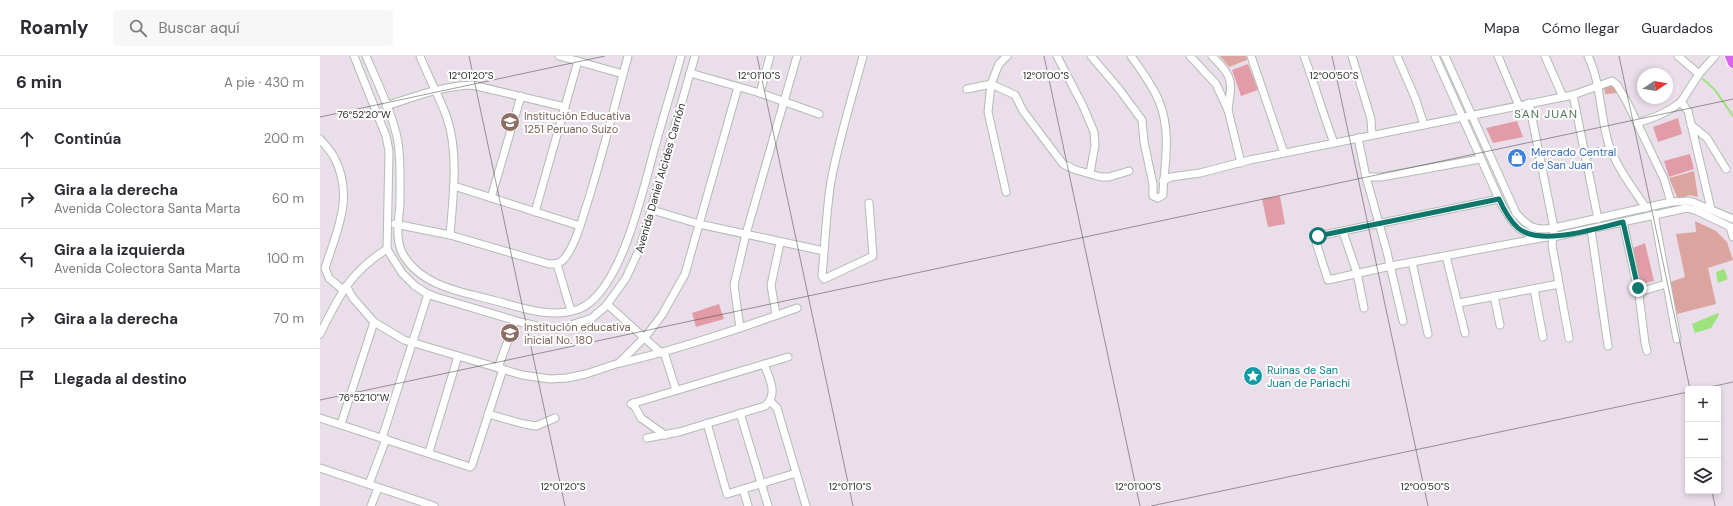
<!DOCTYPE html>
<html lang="es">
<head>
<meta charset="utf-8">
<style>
	body { margin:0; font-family:"DM Sans",sans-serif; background:#f7f7f7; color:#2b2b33 }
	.controls { position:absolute; right:12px; bottom:12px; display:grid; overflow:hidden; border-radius:4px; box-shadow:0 2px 6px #0003 }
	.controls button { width:36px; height:36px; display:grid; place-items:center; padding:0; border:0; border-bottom:1px solid #e1e1e2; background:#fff; color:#2b2b33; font:20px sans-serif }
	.compass { position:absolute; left:1317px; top:12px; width:36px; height:36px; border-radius:50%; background:#fff; box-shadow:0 2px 6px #0003; rotate:78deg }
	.stop { position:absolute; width:12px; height:12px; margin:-9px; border:3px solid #0f766e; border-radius:50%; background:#fff }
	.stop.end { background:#0f766e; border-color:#fff; box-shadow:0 1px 4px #0008 }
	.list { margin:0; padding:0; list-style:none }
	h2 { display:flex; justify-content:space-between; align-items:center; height:52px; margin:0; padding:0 16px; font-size:17px }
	h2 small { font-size:13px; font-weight:400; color:#7c7c81 }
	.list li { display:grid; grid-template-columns:26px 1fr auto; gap:12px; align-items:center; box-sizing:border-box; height:60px; padding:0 16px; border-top:1px solid #e1e1e2 }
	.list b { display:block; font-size:15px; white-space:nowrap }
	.list p { margin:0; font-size:13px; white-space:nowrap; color:#7c7c81 }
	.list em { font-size:13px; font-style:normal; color:#7c7c81 }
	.icon { flex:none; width:22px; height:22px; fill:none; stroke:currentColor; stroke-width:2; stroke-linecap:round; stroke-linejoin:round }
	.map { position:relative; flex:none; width:1413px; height:450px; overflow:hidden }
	header { display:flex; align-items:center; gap:24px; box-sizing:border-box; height:56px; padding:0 20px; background:#fff; border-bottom:1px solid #e1e1e2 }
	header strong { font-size:19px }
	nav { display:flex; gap:22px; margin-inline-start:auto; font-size:14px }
	.search { width:280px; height:36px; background:#f7f7f7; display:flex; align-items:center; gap:10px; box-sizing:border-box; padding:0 14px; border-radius:4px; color:#7c7c81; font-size:15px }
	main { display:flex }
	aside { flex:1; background:#fff }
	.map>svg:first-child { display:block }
	.green { fill:#dca49f }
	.pitch { fill:#e29ca7 }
	.water { fill:#9ce37b }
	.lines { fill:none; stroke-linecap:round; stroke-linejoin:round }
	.stream { stroke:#9ce37b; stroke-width:2 }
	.minor-casing { stroke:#b1bcb4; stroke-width:9 }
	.highway-casing { stroke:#fff; stroke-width:12 }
	.minor { stroke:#fff; stroke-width:7 }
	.highway { stroke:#d965ee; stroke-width:10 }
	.route { stroke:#0f766e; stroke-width:5 }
	.ticks { fill:none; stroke:#2a2a2a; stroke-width:1; stroke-opacity:0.45 }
	.labels { text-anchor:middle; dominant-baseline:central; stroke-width:4; stroke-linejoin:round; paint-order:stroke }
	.education-label { font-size:11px; fill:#785e54; stroke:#fff; text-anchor:start }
	.shop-label { font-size:11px; fill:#366cbe; stroke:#fff; text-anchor:start }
	.street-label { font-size:11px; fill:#2a2a2a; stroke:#fff }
	.culture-label { font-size:11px; fill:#0d838f; stroke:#fff; text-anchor:start }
	.neighbourhood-label { font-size:12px; letter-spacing:1px; fill:#4f7658; stroke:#fff }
	.ticks-label { font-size:10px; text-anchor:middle; fill:#2a2a2a; stroke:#fff; stroke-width:4; stroke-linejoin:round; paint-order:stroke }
</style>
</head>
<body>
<header>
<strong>Roamly</strong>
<div class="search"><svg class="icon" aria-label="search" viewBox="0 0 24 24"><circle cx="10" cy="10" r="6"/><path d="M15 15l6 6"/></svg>Buscar aquí</div>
<nav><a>Mapa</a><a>Cómo llegar</a><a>Guardados</a></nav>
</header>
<main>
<aside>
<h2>6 min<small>A pie · 430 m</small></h2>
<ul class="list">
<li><svg class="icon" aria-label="ahead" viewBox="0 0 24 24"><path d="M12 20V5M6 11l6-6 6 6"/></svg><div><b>Continúa</b></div><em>200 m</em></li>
<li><svg class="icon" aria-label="right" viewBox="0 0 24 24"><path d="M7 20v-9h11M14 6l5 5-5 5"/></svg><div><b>Gira a la derecha</b><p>Avenida Colectora Santa Marta</p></div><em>60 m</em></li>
<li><svg class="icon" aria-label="left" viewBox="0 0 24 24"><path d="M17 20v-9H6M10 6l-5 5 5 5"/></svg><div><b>Gira a la izquierda</b><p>Avenida Colectora Santa Marta</p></div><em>100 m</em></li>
<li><svg class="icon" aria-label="right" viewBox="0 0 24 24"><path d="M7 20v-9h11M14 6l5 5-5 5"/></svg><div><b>Gira a la derecha</b></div><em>70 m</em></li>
<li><svg class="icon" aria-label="arrive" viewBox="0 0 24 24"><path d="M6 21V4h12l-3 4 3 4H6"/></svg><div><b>Llegada al destino</b></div></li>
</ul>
</aside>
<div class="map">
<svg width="1413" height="450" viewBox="0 0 1413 450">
	<rect width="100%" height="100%" fill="#ebdeeb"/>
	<g class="green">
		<polygon points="900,0 926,0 927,4 909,11"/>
		<polygon points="1293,28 1299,37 1285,38 1284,31"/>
		<polygon points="1374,115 1378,141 1370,139 1358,143 1349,122"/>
		<polygon points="1375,165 1396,175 1407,186 1413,204 1388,212 1396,248 1357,258 1350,226 1365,221 1356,178 1376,176"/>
	</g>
	<g class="pitch">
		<polygon points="928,8 938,34 921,40 912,14"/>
		<polygon points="1358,62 1362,78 1338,86 1333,71"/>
		<polygon points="1197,65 1203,81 1173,87 1166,72"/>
		<polygon points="1370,98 1374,113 1349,121 1344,105"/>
		<polygon points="960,140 965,168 948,171 942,143"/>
		<polygon points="1325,187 1334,225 1320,228 1313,192"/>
		<polygon points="399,248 404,263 376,271 372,257"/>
	</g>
	<g class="water">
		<polygon points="1404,213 1408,223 1398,227 1396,216"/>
		<polygon points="1398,257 1399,259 1391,272 1375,277 1372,268"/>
	</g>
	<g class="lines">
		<polyline class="stream" points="1383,23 1395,34 1413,60"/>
		<g class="minor-casing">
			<g id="minor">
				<polyline points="34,0 66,80 69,95 67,193 82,217 95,230 106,237 116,241 200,266 217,270 239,273 272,262 286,250 306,222 320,192 375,0"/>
				<path d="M 46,0 C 57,26 73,58 78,86 C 81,106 80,127 80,147 C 79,164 74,184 84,200 C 103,231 143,236 176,245 C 203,252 231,263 259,253 C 300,237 322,138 333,98 C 342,65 352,33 361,0"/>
				<path d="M 100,0 C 108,21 120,41 127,62 C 139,97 133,142 130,179"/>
				<polyline points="239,0 303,18"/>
				<path d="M 543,0 C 532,42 519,83 511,125 C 506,157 505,189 502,220 L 504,223 L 553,200 L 549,147"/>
				<polyline points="737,0 763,50 774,76 775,89 770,117"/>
				<path d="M 771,0 L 799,33 L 822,64 L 824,86 L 833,128 L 833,140 L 838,142 L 843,139 C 843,124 846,110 846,96 C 849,53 835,33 811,0"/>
				<polyline points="870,0 896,28 908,54 921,107"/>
				<path d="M 892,0 C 914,22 912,24 908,54"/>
				<polyline points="931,0 964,97"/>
				<path d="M 984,0 C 995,29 1003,58 1014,87"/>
				<polyline points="1032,0 1051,63 1052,79"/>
				<polyline points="1077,0 1096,44 1104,69"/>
				<path d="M 1115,0 L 1179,143 C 1192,169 1201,182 1233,181 L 1367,152 L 1377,155 L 1413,172"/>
				<path d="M 1125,0 L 1196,157 C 1209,172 1215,175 1234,172 L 1351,146 L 1370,145 L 1413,163"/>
				<polyline points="1178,0 1199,50"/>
				<polyline points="1225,0 1243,41"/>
				<path d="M 1268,0 C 1281,27 1280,58 1288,86 C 1296,111 1312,131 1326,152"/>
				<polyline points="1358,0 1379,18"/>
				<polyline points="370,17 440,37 499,58"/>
				<polyline points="647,33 671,28 695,39 703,55 743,108 756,114 781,121 789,121 809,115"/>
				<polyline points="440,37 450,0"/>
				<polyline points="1253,39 1278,163"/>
				<polyline points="1209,47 1234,172 1232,189 1249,282"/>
				<path d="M 66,50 C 94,41 122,30 152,29 L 245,51"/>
				<path d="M 1317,67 C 1333,62 1347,57 1361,46"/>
				<polyline points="1371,69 1387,82 1406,113"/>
				<polyline points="1038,82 1046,121 1067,196 1083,265"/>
				<path d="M 0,83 C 5,89 12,96 15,103 C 34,141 17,175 5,212 L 9,222 L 23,234"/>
				<polyline points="1266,99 1291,93"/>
				<polyline points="1046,121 1061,121 1160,103"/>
				<polyline points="843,125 851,121 880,117 930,104 1253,39 1292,25 1297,29 1307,46 1344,123 1351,146"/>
				<polyline points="134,130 260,170"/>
				<polyline points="686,136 668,56 671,28 679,8 687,0"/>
				<polyline points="171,142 201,40"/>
				<polyline points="1179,143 998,180 995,183 1008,224 1071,210 1226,181"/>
				<polyline points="1391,153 1368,55 1361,46 1379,18 1395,0"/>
				<polyline points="332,154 379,168 504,195"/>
				<polyline points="215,156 258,5"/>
				<polyline points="1334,158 1357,283"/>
				<polyline points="1303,166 1319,239 1325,287 1327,295"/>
				<path d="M 75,168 L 130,179 L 229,208 C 235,208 239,208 243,204 C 256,190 262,162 268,145 C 283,97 295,48 308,0"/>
				<polyline points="1410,171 1413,181"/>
				<polyline points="1271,173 1288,290"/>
				<polyline points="1023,176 1037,217 1044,252"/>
				<polyline points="1126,200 1145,277"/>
				<polyline points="1092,206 1108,278"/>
				<polyline points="237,208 251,255"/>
				<polyline points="26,230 33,242 54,266 84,284 202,319 230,323 247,322 266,318 299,307 326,280 342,259 365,218 418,31"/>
				<polyline points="1214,233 1223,281"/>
				<polyline points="1319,236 1346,228"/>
				<polyline points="1174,240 1180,269"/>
				<polyline points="1139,247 1239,228"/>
				<polyline points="287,248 341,297"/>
				<polyline points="456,259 451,229 460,187"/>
				<polyline points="420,272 414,229 426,178 477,0"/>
				<path d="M 0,278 C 19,240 30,216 67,193"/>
				<polyline points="344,296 356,334"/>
				<path d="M 300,307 C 360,293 419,273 477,252"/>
				<polyline points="178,312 195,265"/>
				<polyline points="450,345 457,352 486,450"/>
				<polyline points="313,347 321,362 345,379"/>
				<polyline points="311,348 468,301"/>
				<polyline points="420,357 448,450"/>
				<polyline points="168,358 204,368 216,370 235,362"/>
				<polyline points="0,362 150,411 152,409 183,313"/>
				<polyline points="387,367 407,438 476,417"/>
				<polyline points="21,368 54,266"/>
				<polyline points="62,382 108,238"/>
				<path d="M 327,382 L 359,376 L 445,350 C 459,338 449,322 444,308"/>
				<polyline points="109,396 138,300"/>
				<polyline points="0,412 114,450"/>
				<polyline points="49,428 66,383"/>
				<polyline points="423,433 428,450"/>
				<polyline points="51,450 58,432"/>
			</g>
		</g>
		<g class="highway-casing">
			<polyline id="highway" points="1410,0 1413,7"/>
		</g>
		<use href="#minor" class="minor"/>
		<use href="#highway" class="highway"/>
	</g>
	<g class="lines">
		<path class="route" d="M 998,180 L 1179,143 C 1184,154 1189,164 1198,172 C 1220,191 1277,172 1303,166 L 1318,232"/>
	</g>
	<path class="ticks" d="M 149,0 L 245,450M 437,0 L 533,450M 724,0 L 820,450M 1012,0 L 1108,450M 1299,0 L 1370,333M 0,61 L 285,0M 1381,333 L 1413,326M 0,344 L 1413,43M 1392,435 L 1395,450M 831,450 L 1368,336"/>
	<defs>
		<g id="school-disc" transform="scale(1)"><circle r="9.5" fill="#8d6e63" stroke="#fff"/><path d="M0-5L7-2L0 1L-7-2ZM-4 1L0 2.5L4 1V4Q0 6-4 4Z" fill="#fff"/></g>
		<g id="shop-disc" transform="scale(1)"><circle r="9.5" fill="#3f7fe0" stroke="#fff"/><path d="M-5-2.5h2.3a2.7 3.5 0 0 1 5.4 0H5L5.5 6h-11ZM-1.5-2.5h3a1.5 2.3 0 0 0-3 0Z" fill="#fff"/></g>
		<g id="sight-disc" transform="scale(1)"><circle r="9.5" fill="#0f9aa8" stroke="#fff"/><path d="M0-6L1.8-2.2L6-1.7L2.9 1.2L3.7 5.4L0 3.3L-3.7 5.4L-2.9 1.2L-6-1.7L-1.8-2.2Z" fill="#fff"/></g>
	</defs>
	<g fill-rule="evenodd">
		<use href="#school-disc" x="190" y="66"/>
		<use href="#shop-disc" x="1197" y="102"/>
		<use href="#school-disc" x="190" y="277"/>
		<use href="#sight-disc" x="933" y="320"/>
	</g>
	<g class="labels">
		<g class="education-label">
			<text x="204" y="60">Institución Educativa<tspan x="204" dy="13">1251 Peruano Suizo</tspan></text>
			<text x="204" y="271">Institución educativa<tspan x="204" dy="13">inicial No. 180</tspan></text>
		</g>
		<g class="shop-label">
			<text x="1211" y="96">Mercado Central<tspan x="1211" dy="13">de San Juan</tspan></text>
		</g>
		<g class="street-label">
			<text transform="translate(340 122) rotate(-74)">Avenida Daniel Alcides Carrión</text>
		</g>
		<g class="culture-label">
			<text x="947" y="314">Ruinas de San<tspan x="947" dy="13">Juan de Pariachi</tspan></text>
		</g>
		<g class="neighbourhood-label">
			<text x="1226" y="58">SAN JUAN</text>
		</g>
	</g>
	<g class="ticks-label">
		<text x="151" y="23">12°01'20"S</text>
		<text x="439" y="23">12°01'10"S</text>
		<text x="726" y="23">12°01'00"S</text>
		<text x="1014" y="23">12°00'50"S</text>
		<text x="44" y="62">76°52'20"W</text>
		<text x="44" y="345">76°52'10"W</text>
		<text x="243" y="434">12°01'20"S</text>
		<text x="530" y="434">12°01'10"S</text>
		<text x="818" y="434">12°01'00"S</text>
		<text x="1105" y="434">12°00'50"S</text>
	</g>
</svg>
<div class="controls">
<button>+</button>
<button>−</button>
<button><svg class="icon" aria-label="layers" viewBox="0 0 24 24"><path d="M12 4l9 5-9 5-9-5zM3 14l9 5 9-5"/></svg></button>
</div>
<svg class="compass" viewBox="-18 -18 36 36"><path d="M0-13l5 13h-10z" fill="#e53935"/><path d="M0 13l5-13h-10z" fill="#7c7c81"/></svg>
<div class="stop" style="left:998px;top:180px"></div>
<div class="stop end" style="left:1318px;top:232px"></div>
</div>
</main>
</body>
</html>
